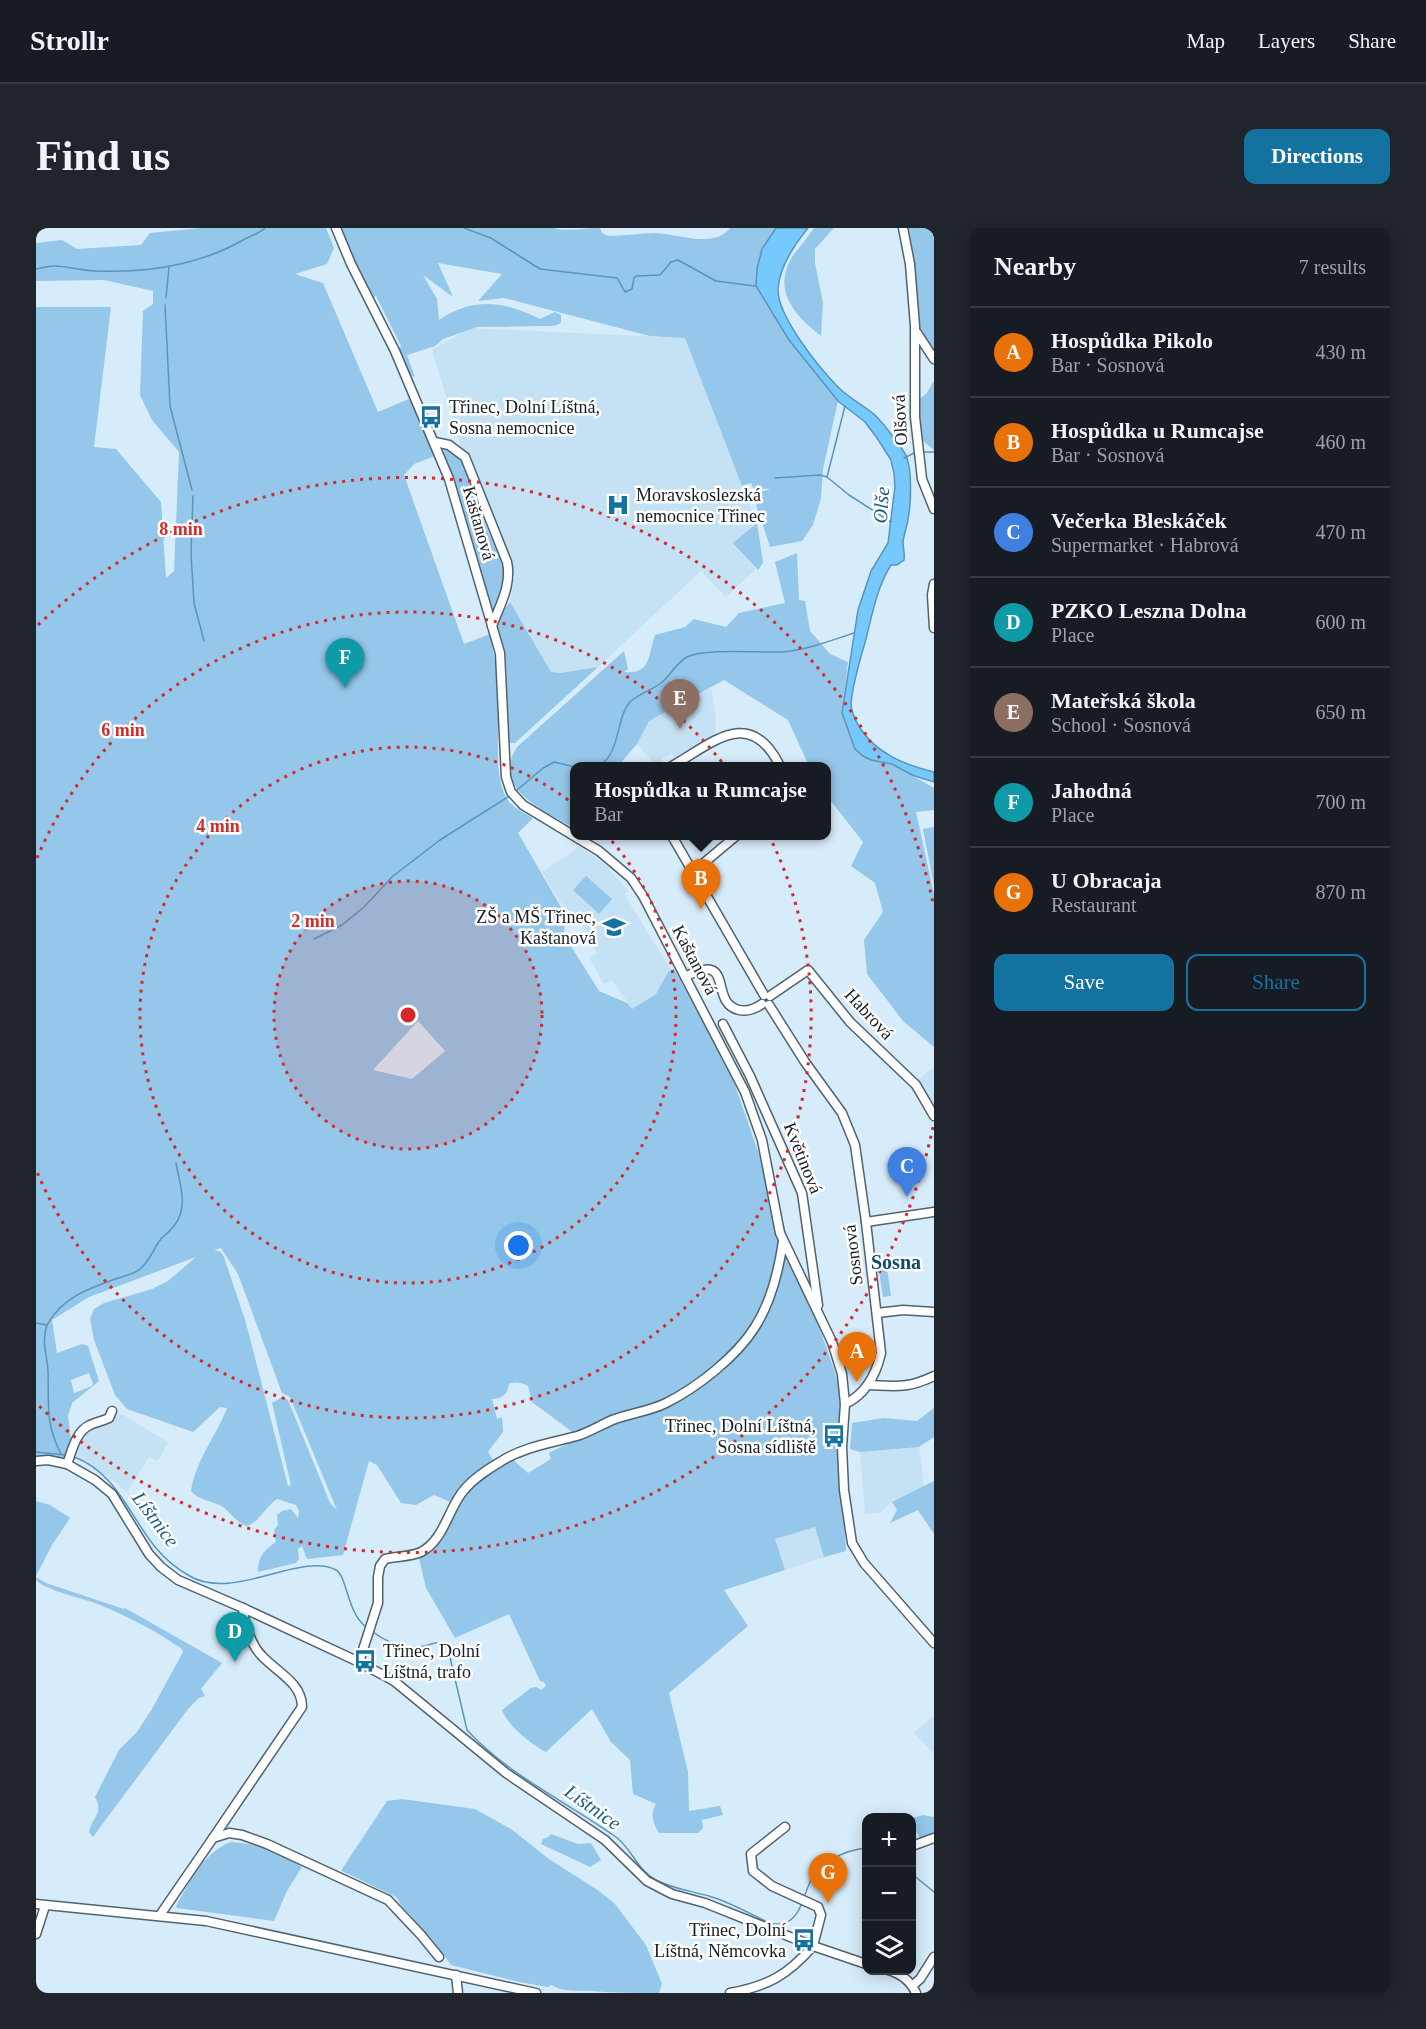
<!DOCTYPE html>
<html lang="en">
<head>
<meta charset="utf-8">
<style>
	body { margin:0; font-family:Georgia,serif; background:#20242c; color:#f1f3f6 }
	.controls { position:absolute; right:18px; bottom:18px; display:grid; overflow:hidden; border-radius:12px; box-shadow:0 3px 15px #0003 }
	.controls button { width:54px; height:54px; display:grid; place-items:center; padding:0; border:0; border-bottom:2px solid #363941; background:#171b24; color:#f1f3f6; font:30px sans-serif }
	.you { position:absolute; left:483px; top:1018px; width:21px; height:21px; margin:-15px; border:4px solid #fff; border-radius:50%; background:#1a73e8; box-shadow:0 0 0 9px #1a73e833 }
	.badge { display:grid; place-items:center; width:39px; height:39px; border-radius:50%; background:#1472a0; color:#fff; font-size:20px; font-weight:700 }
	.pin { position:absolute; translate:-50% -50px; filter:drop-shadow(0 2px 3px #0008) }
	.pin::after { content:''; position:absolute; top:32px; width:21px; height:18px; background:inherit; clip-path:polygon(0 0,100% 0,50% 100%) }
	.popup { position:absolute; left:534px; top:534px; width:261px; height:78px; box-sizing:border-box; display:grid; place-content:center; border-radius:12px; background:#171b24; filter:drop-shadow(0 2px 4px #0005); font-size:20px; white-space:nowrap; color:#9ea1a6 }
	.popup b { font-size:22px; color:#f1f3f6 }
	.popup::after { content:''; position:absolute; left:50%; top:100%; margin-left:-12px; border:12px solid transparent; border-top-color:#171b24 }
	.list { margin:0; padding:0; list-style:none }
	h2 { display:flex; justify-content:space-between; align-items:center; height:78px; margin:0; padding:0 24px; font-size:26px }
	h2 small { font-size:20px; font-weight:400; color:#9ea1a6 }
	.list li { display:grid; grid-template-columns:39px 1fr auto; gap:18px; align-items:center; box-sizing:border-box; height:90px; padding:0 24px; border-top:2px solid #363941 }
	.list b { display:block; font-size:22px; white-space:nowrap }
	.list p { margin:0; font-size:20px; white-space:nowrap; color:#9ea1a6 }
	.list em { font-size:20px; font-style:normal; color:#9ea1a6 }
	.actions { display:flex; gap:12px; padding:18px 24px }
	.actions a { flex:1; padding:14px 0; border:2px solid #1472a0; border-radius:12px; text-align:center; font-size:21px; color:#1472a0 }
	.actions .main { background:#1472a0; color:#fff }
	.icon { flex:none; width:33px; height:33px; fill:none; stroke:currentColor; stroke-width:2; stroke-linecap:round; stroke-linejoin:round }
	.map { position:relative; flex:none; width:898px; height:1765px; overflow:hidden; border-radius:12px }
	header { display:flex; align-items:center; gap:36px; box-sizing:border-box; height:84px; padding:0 30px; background:#171b24; border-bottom:2px solid #363941 }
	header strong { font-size:28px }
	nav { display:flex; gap:33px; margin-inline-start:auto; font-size:21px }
	.intro { display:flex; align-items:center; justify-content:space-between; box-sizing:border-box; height:144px; padding:0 36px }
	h1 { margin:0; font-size:42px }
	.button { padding:15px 27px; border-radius:12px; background:#1472a0; color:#fff; font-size:21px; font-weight:700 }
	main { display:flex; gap:36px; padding:0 36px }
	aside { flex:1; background:#171b24; border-radius:12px; box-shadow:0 3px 15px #0003 }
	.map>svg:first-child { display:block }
	.built { fill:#c5e2f4 }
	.green { fill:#94c7e9; fill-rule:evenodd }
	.water { fill:#76c9fc; stroke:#5995bb; stroke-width:1.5 }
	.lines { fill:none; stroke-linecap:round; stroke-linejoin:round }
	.stream { stroke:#5995bb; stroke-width:1.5 }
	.minor-casing { stroke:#50626e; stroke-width:11 }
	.minor { stroke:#fff; stroke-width:8 }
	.ring { fill:none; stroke:#d62828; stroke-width:3; stroke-dasharray:3 6 }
	.labels { text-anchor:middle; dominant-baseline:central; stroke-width:5; stroke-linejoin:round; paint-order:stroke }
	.poi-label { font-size:18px; fill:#161d22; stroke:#fff; text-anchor:start }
	.street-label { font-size:18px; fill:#161d22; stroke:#fff }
	.water-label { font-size:20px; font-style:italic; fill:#1d5c7e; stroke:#fff }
	.neighbourhood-label { font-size:20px; font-weight:bold; fill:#0c4c6b; stroke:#fff }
	.centre { fill:#d62828; stroke:#fff; stroke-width:3 }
	.ring-label { font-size:18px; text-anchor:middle; font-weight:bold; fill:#d62828; stroke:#fff; stroke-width:5; stroke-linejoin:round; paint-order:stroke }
</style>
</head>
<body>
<header>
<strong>Strollr</strong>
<nav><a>Map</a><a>Layers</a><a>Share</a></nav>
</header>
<div class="intro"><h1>Find us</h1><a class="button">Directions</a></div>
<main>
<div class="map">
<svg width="898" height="1765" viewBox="0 0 898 1765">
	<rect width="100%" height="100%" fill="#d7ecfa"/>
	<g class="built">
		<polygon points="434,100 649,110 721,295 698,315 720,341 690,369 665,343 562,439 524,445 515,444 474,374 479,348 424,215 396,122"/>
		<polygon points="675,460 680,491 679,508 639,532 636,525 625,531 629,537 620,538 601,516 613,493"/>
		<polygon points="543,619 568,635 592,663 588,666 635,742 632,744 620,766 596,781 576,752 568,756 553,730 561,725 544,692 525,675 506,644"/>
		<polygon points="898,839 898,881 880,853"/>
		<polygon points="84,1185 132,1214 122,1233 113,1229 91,1264 70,1247 37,1228 41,1215 57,1197 74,1197"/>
		<polygon points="883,1219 888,1258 856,1274 844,1285 829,1286 824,1224"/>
		<polygon points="779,1299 788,1329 749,1342 739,1311"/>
		<polygon points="898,1487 898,1526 878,1505"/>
	</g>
	<g class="green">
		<path d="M 165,0 L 290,0 L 298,20 L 291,36 L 259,46 L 287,55 L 342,184 L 375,170 L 399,228 L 378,236 L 368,247 L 428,416 L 454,406 C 459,431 463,455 463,480 C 463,505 458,544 469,567 C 473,578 487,584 497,590 L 482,605 L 529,686 L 528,707 L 563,763 L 591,775 L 596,781 L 620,766 L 632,744 L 638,741 L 693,840 L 803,1156 L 803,1219 L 810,1323 L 788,1329 L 779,1299 L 739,1311 L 749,1342 L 688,1362 L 712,1398 L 633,1465 L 652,1544 L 653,1583 L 684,1578 L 687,1587 L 666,1592 L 667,1600 L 662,1605 L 623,1605 C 617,1596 614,1585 620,1576 L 597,1566 L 594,1532 L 575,1514 L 556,1481 L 510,1524 C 496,1517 472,1498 466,1482 L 495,1460 L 500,1459 L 505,1462 L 510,1458 L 508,1454 L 504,1453 L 473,1386 L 419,1410 L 390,1360 L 383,1330 C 401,1311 415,1293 425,1269 L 428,1271 C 433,1266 435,1261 439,1255 C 447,1243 463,1236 476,1231 L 492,1245 L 515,1231 L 513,1225 L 560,1201 L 561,1196 L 539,1206 L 496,1174 L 492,1158 C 486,1155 479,1153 473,1156 C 472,1166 466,1171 456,1171 L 461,1191 L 466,1189 L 467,1204 L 452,1224 L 459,1235 C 442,1246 425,1255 417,1275 L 398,1267 L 380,1277 L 365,1275 L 341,1237 L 333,1233 L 307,1327 L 271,1331 L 266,1318 L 262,1321 L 263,1331 L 260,1335 L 222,1344 C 221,1330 229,1321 240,1314 L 238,1302 L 242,1297 L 241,1287 L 246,1283 L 255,1281 L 262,1290 L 263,1283 L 260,1277 L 241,1271 C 230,1278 222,1296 210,1298 C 199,1293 195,1285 187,1279 C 176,1272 163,1273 155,1263 C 160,1231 180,1209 191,1180 L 184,1179 L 157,1204 L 91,1181 L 79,1167 L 58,1112 L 54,1091 L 58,1081 L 68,1075 L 116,1061 L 132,1053 L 160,1029 L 53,1069 L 16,1092 L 21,1125 L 46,1116 L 52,1118 L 63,1153 L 36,1175 L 32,1188 L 37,1228 L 29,1234 L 20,1230 L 0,1230 L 0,79 L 75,79 L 58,219 L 80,221 L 125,274 L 130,350 L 138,343 L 143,224 L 116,192 L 104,167 L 107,83 L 117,76 L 117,63 L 68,52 L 0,53 L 0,15 L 26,12 L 41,21 L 105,17 L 114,5 ZM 382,793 L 409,823 L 376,851 L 337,842 ZM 185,1020 L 202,1046 L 246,1165 L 254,1169 L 301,1282 L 294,1275 L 252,1172 L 246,1169 L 236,1175 L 255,1257 L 252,1258 L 210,1095 L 188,1029 L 185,1024 L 178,1022 ZM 53,1145 L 57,1156 L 56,1158 L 38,1165 L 35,1152 Z"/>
		<path d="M 304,0 L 517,0 C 532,4 548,0 564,0 L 566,5 L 572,8 C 588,8 605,5 620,5 C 642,6 678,21 694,0 L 740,0 L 726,21 L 753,112 L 802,173 L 787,241 L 785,270 L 777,297 L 766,313 L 734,319 L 717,267 L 734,261 L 717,260 L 715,255 L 706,258 L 649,110 L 614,108 L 468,70 L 442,73 L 466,46 L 402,35 L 417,69 L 387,47 L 401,71 L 403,92 C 437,69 468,73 504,91 L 519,84 L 525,87 L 525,95 L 518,98 L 441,99 L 407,111 L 399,118 L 371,127 L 379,149 L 374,147 L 362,121 L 365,118 L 340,68 L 336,70 Z"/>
		<path d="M 778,0 L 798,0 L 779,21 L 779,35 L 787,75 L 785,108 C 757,86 735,61 758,26 C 765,17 772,9 778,0 Z"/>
		<polygon points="871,0 898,0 898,127 885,105 876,20"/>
		<polygon points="898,153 898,222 886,212 883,206 882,172 890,166"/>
		<polygon points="412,220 426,229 441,265 438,267 454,308 458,307 471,343 471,351 459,382 456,383 407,223"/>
		<polygon points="721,295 727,335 722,342 697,315"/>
		<path d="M 761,325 L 763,372 L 769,373 L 774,403 L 794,426 L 812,434 L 806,485 L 819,521 L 835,532 L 856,536 L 898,560 L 898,582 L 880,584 L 898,666 L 898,819 L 867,793 L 831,746 L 828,712 L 847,684 L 839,655 L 815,638 L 827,614 L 791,568 L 791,538 L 773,538 L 752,492 L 688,452 L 613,493 L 601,516 L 582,538 L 539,538 L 539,600 C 510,585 454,560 481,519 L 588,423 L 592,441 L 588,444 C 615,447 612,427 619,407 L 649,399 L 658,391 L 690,399 L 703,385 L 749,375 L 739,334 Z"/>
		<polygon points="474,374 515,444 524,445 562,439 479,515 473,515 470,432 460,393"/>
		<polygon points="898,599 898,658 887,601"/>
		<polygon points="550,648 576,671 563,686 537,662"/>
		<polygon points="850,1034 855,1068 847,1069 842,1036"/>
		<polygon points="898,1180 898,1209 883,1219 824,1224 814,1221 816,1195 848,1190 881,1193"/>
		<polygon points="898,1253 898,1306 882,1282 854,1295 861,1282 856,1274"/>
		<polygon points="0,1273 14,1277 34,1290 16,1317 0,1348"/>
		<path d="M 0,1349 L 10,1355 L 88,1381 L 89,1380 L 186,1435 L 165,1461 L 169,1468 L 163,1470 L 152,1481 L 57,1609 L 53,1604 C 57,1587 68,1586 59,1569 L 83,1522 L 101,1504 L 116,1481 L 147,1424 L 146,1421 C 120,1403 93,1389 64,1377 C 48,1370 10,1363 0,1352 Z"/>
		<path d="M 366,1571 L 439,1581 L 475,1601 L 513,1631 L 563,1663 L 579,1676 L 610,1717 L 626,1756 L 623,1765 C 600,1765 578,1765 556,1763 C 541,1762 531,1765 515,1757 L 512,1759 L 483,1754 L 415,1737 L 399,1715 L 365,1677 L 360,1669 L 306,1643 L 306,1641 L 351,1573 Z"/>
		<polygon points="887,1587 898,1589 898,1616 885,1612 877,1597 881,1596 877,1590"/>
		<polygon points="515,1606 542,1616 555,1615 565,1632 554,1639 505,1616 507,1611 512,1609"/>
		<path d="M 195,1614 C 217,1615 249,1626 266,1639 L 251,1663 L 238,1693 L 141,1680 L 140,1678 C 154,1653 168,1624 195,1614 Z"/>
	</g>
	<path class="water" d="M 740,0 L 772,0 C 759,16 743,39 742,61 C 741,88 784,141 803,160 C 814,171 829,178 840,188 C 850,199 860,211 868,224 C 877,237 875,276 872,291 C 871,299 868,306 867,314 C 867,320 869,325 868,332 L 861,337 L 855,337 C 841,359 836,387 830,411 C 824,432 817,454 815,475 C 815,484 819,492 824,500 C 841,526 869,537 898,544 L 898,554 L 876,547 L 856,536 L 835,532 L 827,528 L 819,521 L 806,485 L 822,382 L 835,343 L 852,315 L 859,259 L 858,245 L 855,232 L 841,210 L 829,194 L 802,173 L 753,112 L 720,58 L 721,41 L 726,21 Z"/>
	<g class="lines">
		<g class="stream">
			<polyline points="428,0 455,10 504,41 581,50 589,64 596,61 598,50 600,48 624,47 635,34 642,32 680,53 719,58"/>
			<path d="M 0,41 C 6,40 12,38 18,38 C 32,38 46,43 60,43 C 112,45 164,37 209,11 C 216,7 223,6 229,0"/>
			<polyline points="130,70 133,39"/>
			<polyline points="129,77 134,178 156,262"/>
			<polyline points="809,178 791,249 813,267 855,294"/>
			<polyline points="887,224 898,224"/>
			<polyline points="868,230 878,225"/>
			<polyline points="739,250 784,247 791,249"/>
			<polyline points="157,268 155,326 158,375 168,413"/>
			<path d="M 562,538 C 585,527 579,491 594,474 C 602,466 616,462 625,455 C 634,448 641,434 651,429 C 670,420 724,425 747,424 C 771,422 796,412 818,405"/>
			<polyline points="480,563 507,540 518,534 539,539"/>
			<polyline points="278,711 306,697 328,679 357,648 404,612 475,567"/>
			<path d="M 0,1095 L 11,1097 C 5,1115 11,1125 12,1143 C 13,1177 9,1195 25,1226"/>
			<path d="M 11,1097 C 26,1069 54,1060 82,1050 C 89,1048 98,1046 104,1041 C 114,1033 117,1021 125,1011 C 129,1007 134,1003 138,998 C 153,979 144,957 140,935"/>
			<polyline points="0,1224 29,1227"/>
			<path d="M 38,1229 C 80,1244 94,1289 120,1320 C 129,1331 140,1340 152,1347 C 196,1375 265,1323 300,1342 C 311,1348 311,1384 329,1398"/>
			<path d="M 337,1404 C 352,1415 370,1422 388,1418 C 396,1417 399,1413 407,1415 L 412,1421 L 431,1502 C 472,1547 531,1574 580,1609 C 596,1621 601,1642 620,1652 C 637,1661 655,1663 673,1668 C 694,1674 716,1687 736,1696 C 753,1697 760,1690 766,1675"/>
			<polyline points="876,1646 898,1664"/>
			<path d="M 768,1670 C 770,1664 772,1658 775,1652 C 785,1633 810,1622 830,1620"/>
		</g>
		<g class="minor-casing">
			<g id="minor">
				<polyline points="300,0 315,36 359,123 413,251 464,425 470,549 475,564 487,577 563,623 595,650 607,668 709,864 726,912 744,1005 796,1114 806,1146 809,1176 806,1219 808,1262 816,1315 828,1335 898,1415"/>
				<polyline points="867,0 874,36 879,98 879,189 886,251 898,281"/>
				<polyline points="881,105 898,131"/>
				<path d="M 399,214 L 413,217 L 429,229 L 471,334 C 476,357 464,377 456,398"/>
				<polyline points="898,356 896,367 898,400"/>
				<path d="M 636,538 C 678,514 714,478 744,538"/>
				<polyline points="636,608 728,767"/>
				<polyline points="657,644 700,608"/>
				<path d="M 649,749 C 700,722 672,775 703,782 C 712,784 719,781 726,776"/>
				<polyline points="734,768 772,742 814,794 880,857 898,888"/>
				<path d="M 733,777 L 769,834 L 806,885 L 819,917 L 830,994 L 845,1125 C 840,1147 830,1166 809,1176"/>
				<polyline points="687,796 714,848 766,965 782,1077"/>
				<polyline points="830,994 898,984"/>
				<polyline points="841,1085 867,1082 898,1084"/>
				<path d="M 832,1157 C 860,1158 871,1161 898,1148"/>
				<path d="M 0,1233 L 12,1232 L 31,1236 L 59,1252 L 76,1266 L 113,1326 L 125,1339 L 142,1352 L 207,1380 L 323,1434 L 358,1453 L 470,1545 L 569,1612 L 611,1653 L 636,1666 L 669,1675 L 777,1718 C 752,1747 732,1758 694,1765"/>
				<path d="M 31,1236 C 36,1223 40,1203 54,1197 C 60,1194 67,1193 73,1190 L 76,1183"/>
				<path d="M 323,1434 L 342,1375 L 342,1349 L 344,1338 L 349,1331 C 360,1328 375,1329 385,1324 C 406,1313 411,1287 423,1269 C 432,1254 449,1243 464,1234 C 487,1219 515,1215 541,1208 C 554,1204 566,1196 579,1191 C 596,1185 614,1183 630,1175 C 662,1159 701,1128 719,1099 C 735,1074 743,1041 747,1013"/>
				<polyline points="749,1599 715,1626 717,1643 736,1658 782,1679 785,1687 777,1718 830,1736"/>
				<path d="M 177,1610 L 266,1479 C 266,1455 242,1445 226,1428 C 215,1417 208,1395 207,1380"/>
				<polyline points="876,1618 898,1610"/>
				<polyline points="0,1676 170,1693 500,1765"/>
				<polyline points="124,1687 177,1610 193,1605 206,1607 231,1616 352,1672 385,1707 403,1729"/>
				<polyline points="0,1706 9,1678"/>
				<path d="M 852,1742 C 865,1746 874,1752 880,1765"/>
				<polyline points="420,1747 422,1765"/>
				<polyline points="877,1757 884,1751 898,1729"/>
			</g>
		</g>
		<use href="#minor" class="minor"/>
	</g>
	<circle cx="372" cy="787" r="134" fill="#d62828" fill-opacity=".12"/>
	<g class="ring">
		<circle cx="372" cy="787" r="134"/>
		<circle cx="372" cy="787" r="268"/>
		<path d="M1 630A403 403 0 1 1 1 944"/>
		<path d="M897 899A537 537 0 0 1 2 1177M2 397A537 537 0 0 1 897 675"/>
	</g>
	<defs>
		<g id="bus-bare" transform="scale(1.8)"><path d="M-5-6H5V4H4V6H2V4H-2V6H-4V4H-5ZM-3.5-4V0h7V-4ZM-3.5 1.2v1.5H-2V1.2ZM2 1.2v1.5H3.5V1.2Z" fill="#1472a0" stroke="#fff" stroke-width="2.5" paint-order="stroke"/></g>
		<g id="hospital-bare" transform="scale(1.8)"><path d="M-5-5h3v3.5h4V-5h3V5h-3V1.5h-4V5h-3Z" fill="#1472a0" stroke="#fff" stroke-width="2.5" paint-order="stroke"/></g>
		<g id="school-bare" transform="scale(1.8)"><path d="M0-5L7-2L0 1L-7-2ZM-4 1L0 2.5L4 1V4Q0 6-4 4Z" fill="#1472a0" stroke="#fff" stroke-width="2.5" paint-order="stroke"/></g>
	</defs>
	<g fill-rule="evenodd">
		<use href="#bus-bare" x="395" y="189"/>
		<use href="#hospital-bare" x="582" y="277"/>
		<use href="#school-bare" x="578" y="699"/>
		<use href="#bus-bare" x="798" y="1208"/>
		<use href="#bus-bare" x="329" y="1433"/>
		<use href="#bus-bare" x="768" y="1712"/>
	</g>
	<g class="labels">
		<g class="poi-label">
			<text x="413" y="179">Třinec, Dolní Líštná,<tspan x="413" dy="21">Sosna nemocnice</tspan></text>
			<text x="600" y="267">Moravskoslezská<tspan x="600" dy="21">nemocnice Třinec</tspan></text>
			<text x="560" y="689" text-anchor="end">ZŠ a MŠ Třinec,<tspan x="560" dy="21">Kaštanová</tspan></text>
			<text x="780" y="1198" text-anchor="end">Třinec, Dolní Líštná,<tspan x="780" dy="21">Sosna sídliště</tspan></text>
			<text x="347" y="1423">Třinec, Dolní<tspan x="347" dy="21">Líštná, trafo</tspan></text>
			<text x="750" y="1702" text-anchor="end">Třinec, Dolní<tspan x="750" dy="21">Líštná, Němcovka</tspan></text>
		</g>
		<g class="street-label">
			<text transform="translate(864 192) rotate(-93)">Olšová</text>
			<text transform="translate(443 295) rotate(74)">Kaštanová</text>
			<text transform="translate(659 732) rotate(62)">Kaštanová</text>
			<text transform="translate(833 786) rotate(47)">Habrová</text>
			<text transform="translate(767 930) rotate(68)">Květinová</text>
			<text transform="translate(817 1027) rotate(-97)">Sosnová</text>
		</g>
		<g class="water-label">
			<text transform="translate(845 277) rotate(-86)">Olše</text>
			<text transform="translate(120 1291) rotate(53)">Líštnice</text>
			<text transform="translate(557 1579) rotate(35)">Líštnice</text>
		</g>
		<g class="neighbourhood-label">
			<text x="860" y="1034">Sosna</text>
		</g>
	</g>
	<circle cx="372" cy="787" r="9" class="centre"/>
	<g class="ring-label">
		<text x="145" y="307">8 min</text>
		<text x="87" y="508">6 min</text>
		<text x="182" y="604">4 min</text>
		<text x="277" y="699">2 min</text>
	</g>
</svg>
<div class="controls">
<button>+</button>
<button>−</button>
<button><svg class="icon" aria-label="layers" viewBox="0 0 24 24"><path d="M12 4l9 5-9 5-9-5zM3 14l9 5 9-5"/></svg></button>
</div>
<div class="you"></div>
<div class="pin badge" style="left:821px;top:1154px;background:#e8710a">A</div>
<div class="pin badge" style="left:665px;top:681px;background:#e8710a">B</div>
<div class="popup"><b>Hospůdka u Rumcajse</b>Bar</div>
<div class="pin badge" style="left:871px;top:969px;background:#3f7fe0">C</div>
<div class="pin badge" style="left:199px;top:1434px;background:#0f9aa8">D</div>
<div class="pin badge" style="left:644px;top:501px;background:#8d6e63">E</div>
<div class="pin badge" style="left:309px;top:460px;background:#0f9aa8">F</div>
<div class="pin badge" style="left:792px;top:1675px;background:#e8710a">G</div>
</div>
<aside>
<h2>Nearby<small>7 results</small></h2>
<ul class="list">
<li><span class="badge" style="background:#e8710a">A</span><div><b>Hospůdka Pikolo</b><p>Bar · Sosnová</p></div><em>430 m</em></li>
<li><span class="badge" style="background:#e8710a">B</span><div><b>Hospůdka u Rumcajse</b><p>Bar · Sosnová</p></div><em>460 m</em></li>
<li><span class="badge" style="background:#3f7fe0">C</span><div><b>Večerka Bleskáček</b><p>Supermarket · Habrová</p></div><em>470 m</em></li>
<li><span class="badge" style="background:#0f9aa8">D</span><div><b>PZKO Leszna Dolna</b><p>Place</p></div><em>600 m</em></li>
<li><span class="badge" style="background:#8d6e63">E</span><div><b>Mateřská škola</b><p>School · Sosnová</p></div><em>650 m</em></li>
<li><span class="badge" style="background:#0f9aa8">F</span><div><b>Jahodná</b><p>Place</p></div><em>700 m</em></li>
<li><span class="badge" style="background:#e8710a">G</span><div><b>U Obracaja</b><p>Restaurant</p></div><em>870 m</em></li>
</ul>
<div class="actions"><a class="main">Save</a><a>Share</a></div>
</aside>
</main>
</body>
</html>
